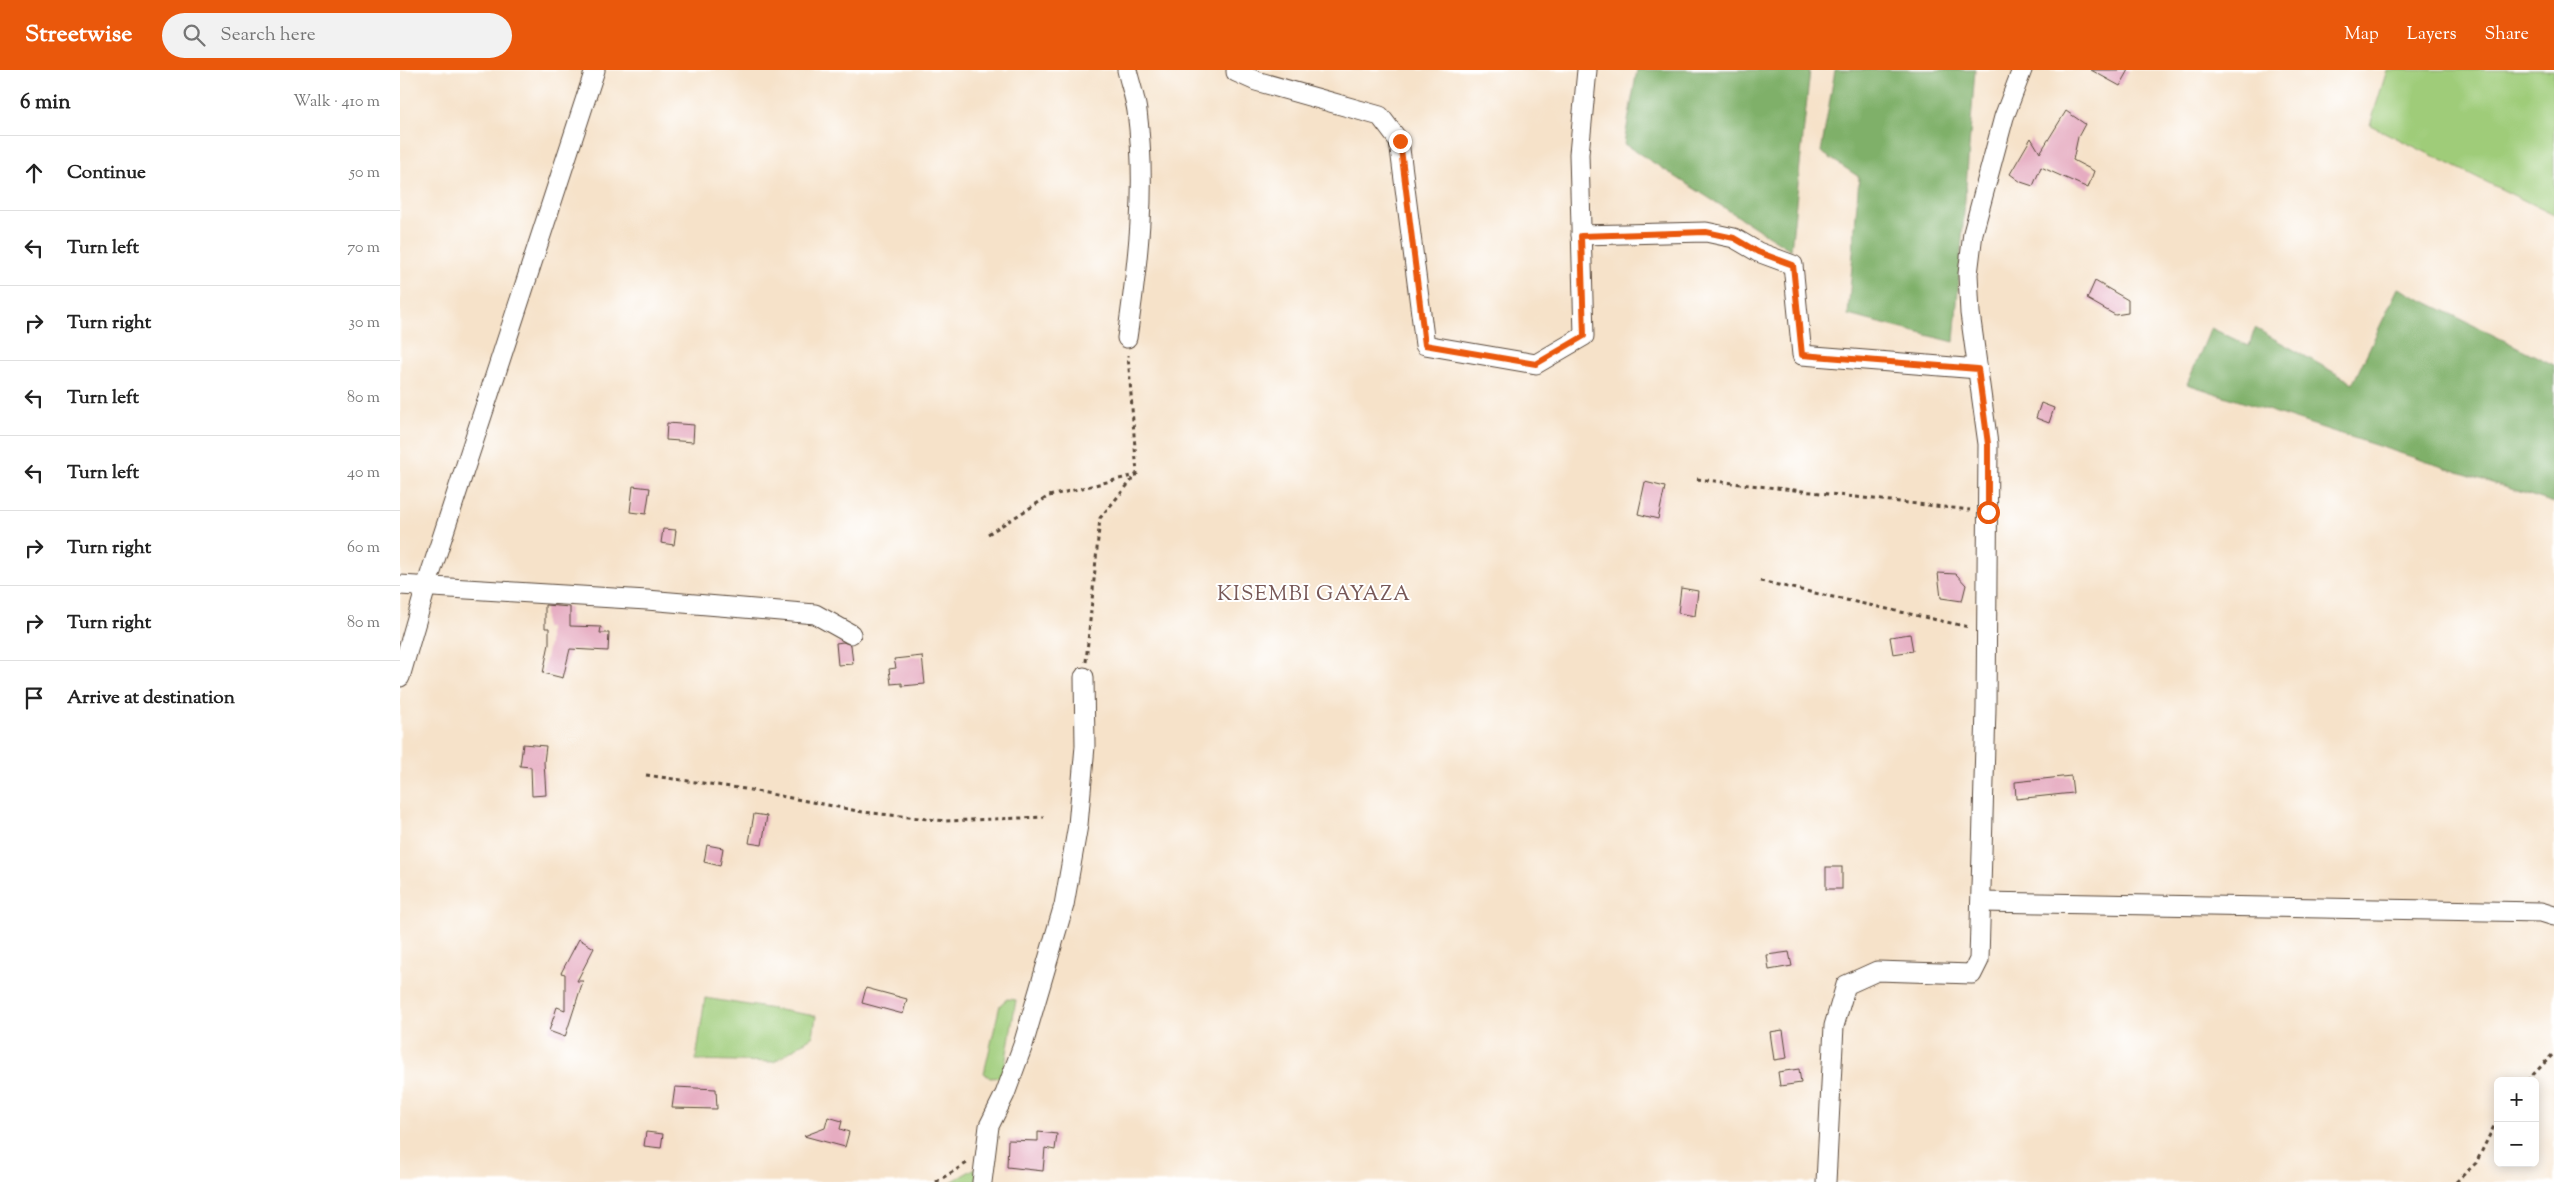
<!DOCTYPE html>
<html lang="en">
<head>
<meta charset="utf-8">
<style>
	body { margin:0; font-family:"Sorts Mill Goudy",serif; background:#f2f2f2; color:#222 }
	.controls { position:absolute; right:15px; bottom:15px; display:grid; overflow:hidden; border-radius:8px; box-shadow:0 2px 12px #0003 }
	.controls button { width:45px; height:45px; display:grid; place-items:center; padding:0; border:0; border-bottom:1px solid #e0e0e0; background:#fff; color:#222; font:25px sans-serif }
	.stop { position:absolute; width:15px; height:15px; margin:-11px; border:4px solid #ea580c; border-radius:50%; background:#fff }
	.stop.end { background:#ea580c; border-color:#fff; box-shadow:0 1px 5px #0008 }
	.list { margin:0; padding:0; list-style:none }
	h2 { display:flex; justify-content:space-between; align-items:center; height:65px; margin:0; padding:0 20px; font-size:21px }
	h2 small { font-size:16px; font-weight:400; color:#767676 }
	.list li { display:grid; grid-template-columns:32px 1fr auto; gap:15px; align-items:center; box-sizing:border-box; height:75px; padding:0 20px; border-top:1px solid #e0e0e0 }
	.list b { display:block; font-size:19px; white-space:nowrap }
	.list em { font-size:16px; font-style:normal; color:#767676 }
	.icon { flex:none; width:28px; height:28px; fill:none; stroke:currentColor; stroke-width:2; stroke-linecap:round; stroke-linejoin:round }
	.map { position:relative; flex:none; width:2154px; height:1112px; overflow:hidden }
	header { display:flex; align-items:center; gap:30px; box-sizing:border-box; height:70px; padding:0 25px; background:#ea580c; color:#fff }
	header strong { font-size:24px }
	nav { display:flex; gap:28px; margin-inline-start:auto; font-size:18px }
	.search { width:350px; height:45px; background:#f2f2f2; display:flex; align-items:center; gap:12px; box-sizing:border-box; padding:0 18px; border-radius:28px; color:#767676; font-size:19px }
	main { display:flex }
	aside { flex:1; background:#fff }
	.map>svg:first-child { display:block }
	.green { fill:#9fcc79; stroke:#6d7b4c }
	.forest { fill:#7fb069; stroke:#5d6d44 }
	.building { fill:#e6acc1 }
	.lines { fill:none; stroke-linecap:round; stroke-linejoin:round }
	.minor-casing { stroke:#574638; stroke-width:21 }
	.path { stroke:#574638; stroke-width:3; stroke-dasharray:4 4; stroke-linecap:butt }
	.minor { stroke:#fff; stroke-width:19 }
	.route { stroke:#ea580c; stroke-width:6 }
	.labels { text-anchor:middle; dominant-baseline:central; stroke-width:4; stroke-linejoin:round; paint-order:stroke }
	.quarter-label { font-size:21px; letter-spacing:1px; fill:#775857; stroke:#fff }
</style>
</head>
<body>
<header>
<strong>Streetwise</strong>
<div class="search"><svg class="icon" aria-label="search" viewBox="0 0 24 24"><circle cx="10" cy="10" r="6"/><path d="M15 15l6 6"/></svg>Search here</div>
<nav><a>Map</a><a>Layers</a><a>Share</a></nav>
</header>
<main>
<aside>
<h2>6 min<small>Walk · 410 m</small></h2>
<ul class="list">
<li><svg class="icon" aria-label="ahead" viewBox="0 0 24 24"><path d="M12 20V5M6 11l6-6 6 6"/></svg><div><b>Continue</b></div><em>50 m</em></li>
<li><svg class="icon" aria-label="left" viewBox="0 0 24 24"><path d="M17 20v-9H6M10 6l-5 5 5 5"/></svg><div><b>Turn left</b></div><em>70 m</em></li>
<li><svg class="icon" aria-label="right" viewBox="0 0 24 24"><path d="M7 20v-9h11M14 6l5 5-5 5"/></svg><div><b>Turn right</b></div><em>30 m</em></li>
<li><svg class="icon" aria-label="left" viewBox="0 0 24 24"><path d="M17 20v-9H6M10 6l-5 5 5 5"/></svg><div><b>Turn left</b></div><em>80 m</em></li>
<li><svg class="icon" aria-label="left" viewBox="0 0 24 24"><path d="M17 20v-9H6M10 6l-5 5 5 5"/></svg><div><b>Turn left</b></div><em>40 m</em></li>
<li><svg class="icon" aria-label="right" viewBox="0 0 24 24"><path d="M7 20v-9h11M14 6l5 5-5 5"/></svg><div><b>Turn right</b></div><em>60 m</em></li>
<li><svg class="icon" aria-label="right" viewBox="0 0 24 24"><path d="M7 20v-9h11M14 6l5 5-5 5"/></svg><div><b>Turn right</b></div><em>80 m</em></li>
<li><svg class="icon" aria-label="arrive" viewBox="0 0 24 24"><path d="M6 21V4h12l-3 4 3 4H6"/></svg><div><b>Arrive at destination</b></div></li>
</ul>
</aside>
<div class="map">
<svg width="2154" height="1112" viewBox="0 0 2154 1112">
	<rect width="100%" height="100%" fill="#fff"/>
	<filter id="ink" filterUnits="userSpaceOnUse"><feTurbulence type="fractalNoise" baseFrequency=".02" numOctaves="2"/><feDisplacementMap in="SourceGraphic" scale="10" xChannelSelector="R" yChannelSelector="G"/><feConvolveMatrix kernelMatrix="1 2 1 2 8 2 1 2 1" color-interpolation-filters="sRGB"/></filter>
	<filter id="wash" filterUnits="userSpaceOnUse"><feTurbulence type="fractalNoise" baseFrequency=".0096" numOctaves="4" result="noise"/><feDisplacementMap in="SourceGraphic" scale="20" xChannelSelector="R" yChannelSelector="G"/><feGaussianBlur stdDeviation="1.12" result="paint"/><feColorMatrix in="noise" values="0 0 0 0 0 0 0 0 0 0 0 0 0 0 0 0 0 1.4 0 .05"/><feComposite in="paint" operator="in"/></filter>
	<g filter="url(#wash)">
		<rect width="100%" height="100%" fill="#f6e2c9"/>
		<g class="green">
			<polygon points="1987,0 2154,0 2154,145 1970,55"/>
			<polygon points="305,928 416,946 413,966 374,992 296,990"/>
			<polygon points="607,929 616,930 603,1007 590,1008 584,1003 600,935"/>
			<polygon points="577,1097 576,1112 551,1112"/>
		</g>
		<g class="forest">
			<polygon points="1237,0 1410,0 1391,180 1224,74"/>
			<polygon points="1435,0 1575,0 1554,272 1448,245 1459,107 1421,82"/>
			<polygon points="1998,218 2154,295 2154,433 1787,314 1811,258 1849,276 1855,258 1953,313"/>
		</g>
		<g id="blocks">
			<g class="building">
				<polygon points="1691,0 1729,0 1720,16"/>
				<polygon points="1666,41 1685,54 1678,67 1673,90 1694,101 1688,118 1641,97 1633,116 1621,112 1610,104 1631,68 1640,83"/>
				<polygon points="1695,211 1728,230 1728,243 1715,245 1687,229"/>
				<polygon points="1641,333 1654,338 1649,353 1636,348"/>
				<polygon points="267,353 294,355 293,372 266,370"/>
				<polygon points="1245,412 1265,417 1258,449 1238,444"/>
				<polygon points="233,416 250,418 246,444 230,442"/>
				<polygon points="263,459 276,460 274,475 261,473"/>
				<polygon points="1538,503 1556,504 1566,515 1562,531 1541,528"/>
				<polygon points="1281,518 1298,521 1295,546 1278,543"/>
				<polygon points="145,535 170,537 170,556 201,557 200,563 209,563 208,581 170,579 163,608 143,603 149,574 149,558 145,558"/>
				<polygon points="1510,564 1513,581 1493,584 1490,567"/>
				<polygon points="443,572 451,575 453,594 438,595 436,573"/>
				<polygon points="522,586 525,614 502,616 502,613 491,614 489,599 496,598 494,589"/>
				<polygon points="123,674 146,676 144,692 146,725 132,726 131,697 120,696"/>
				<polygon points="1671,706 1673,723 1616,729 1615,712"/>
				<polygon points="354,744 367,746 362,775 349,773"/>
				<polygon points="307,775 323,778 320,796 304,792"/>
				<rect x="1426" y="797" width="16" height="22"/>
				<polygon points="179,869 194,878 177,911 183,911 165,967 149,961 157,937 165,940 165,904 161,903"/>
				<polygon points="1389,882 1392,896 1369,900 1367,885"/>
				<polygon points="466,918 507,929 503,944 462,933"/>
				<polygon points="1383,960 1387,988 1374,990 1370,962"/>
				<polygon points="1399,999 1401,1013 1380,1016 1378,1002"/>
				<polygon points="275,1017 316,1019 317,1039 272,1038"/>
				<polygon points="428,1047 442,1051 440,1059 449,1062 445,1077 404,1066 425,1058"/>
				<polygon points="246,1062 263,1064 261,1078 244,1076"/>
				<polygon points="638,1062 657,1064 655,1080 645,1078 643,1101 607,1097 608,1070 638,1071"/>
			</g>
		</g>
	</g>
	<g filter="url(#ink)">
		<use href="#blocks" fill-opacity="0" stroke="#574638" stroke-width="1"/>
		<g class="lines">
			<g class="minor-casing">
				<g id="minor">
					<path d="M 727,0 C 730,13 735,27 737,41 C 747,117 738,192 727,268"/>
					<polyline points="836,0 836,2 856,11 980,46 999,71 1025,275 1136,294 1184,266 1179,84 1187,0"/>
					<polyline points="1181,165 1306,162 1334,168 1358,182 1393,195 1402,285 1578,299"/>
					<polyline points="0,515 247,530 415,544 451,564"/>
					<polyline points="0,607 26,517 195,0"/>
					<polyline points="1581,832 2141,842 2154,846"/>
					<polyline points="582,1112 589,1056 605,1024 623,975 664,835 678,755 685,676 684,607"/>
					<polyline points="1426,1112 1434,956 1446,915 1477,901 1572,904 1579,890 1586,638 1588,374 1570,243 1568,204 1573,163 1604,47 1622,0"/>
				</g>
			</g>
			<g class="path">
				<polyline points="1297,409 1570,440"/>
				<polyline points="588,464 649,426 736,405"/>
				<polyline points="1360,511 1569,557"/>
				<polyline points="686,592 700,448 737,404 728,285"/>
				<polyline points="246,705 345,719 463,742 546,751 644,747"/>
				<polyline points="2127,1011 2154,983"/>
				<polyline points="536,1112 567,1093"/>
				<polyline points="2056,1112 2076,1093 2098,1048"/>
			</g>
			<use href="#minor" class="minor"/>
		</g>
	</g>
	<g class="lines" filter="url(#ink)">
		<polyline class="route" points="1000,71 1025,275 1136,294 1184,266 1181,166 1306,162 1334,168 1358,182 1393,195 1402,285 1578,299 1588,374 1588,442"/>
	</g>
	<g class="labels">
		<g class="quarter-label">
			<text x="914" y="525">KISEMBI GAYAZA</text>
		</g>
	</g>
</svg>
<div class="controls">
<button>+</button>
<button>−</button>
</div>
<div class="stop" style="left:1588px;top:442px"></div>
<div class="stop end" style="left:1000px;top:71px"></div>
</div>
</main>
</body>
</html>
